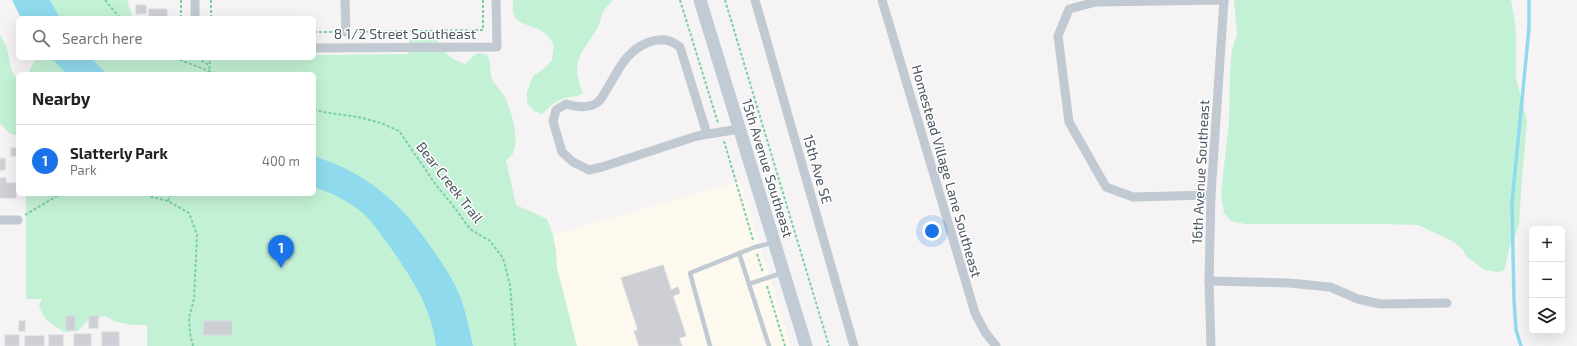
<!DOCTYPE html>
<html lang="en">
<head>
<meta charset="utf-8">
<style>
	body { margin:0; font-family:"Exo 2",sans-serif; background:#f6f6f6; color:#222 }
	.controls { position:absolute; right:12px; bottom:12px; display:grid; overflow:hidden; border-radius:6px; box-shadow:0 4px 16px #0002 }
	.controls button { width:36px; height:36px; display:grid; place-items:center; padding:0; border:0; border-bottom:1px solid #e0e0e0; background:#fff; color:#222; font:20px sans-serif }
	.you { position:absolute; left:932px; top:231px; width:14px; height:14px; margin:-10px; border:3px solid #fff; border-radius:50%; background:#1a73e8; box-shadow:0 0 0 6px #1a73e833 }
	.badge { display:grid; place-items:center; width:26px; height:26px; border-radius:50%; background:#1a73e8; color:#fff; font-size:13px; font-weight:700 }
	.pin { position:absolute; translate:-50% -33px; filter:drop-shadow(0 1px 2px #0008) }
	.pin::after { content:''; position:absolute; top:21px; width:14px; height:12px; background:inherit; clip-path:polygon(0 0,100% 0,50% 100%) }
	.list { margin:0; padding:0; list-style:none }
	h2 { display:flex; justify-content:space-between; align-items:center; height:52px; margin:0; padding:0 16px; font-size:17px }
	h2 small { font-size:13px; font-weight:400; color:#767676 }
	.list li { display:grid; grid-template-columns:26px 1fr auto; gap:12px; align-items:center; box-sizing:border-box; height:72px; padding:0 16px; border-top:1px solid #e0e0e0 }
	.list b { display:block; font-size:15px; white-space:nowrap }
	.list p { margin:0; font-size:13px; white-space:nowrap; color:#767676 }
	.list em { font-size:13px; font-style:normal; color:#767676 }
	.icon { flex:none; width:22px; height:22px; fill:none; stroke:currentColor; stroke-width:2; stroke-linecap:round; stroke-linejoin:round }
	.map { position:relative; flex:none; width:1577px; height:346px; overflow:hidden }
	.search { position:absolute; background:#fff; box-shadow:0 4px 16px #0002; left:16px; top:16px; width:300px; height:44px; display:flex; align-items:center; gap:10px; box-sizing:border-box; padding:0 14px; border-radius:6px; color:#767676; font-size:15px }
	.panel { position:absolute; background:#fff; box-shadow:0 4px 16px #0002; left:16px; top:72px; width:300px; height:124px; border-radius:6px }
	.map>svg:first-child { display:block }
	.commercial { fill:#fdf9ef }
	.green { fill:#c3f1d5 }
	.water { fill:#90daee }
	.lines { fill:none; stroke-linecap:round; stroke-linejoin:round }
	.stream { stroke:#90daee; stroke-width:3.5 }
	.building { fill:#cdcfd5; stroke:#d7d9de }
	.path { stroke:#7ad0a6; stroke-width:2; stroke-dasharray:3 2; stroke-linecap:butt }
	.service { stroke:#c1cad2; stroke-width:4.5 }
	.minor { stroke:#c1cad2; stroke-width:9 }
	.secondary { stroke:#c1cbd6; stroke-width:13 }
	.labels { text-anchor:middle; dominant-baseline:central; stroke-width:3; stroke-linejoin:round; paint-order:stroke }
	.street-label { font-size:14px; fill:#4a5661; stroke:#fff }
</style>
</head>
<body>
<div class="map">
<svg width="1577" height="346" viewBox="0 0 1577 346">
	<rect width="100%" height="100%" fill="#f5f3f3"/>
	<polygon class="commercial" points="740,181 791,346 561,346 525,243"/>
	<g class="green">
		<polygon points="50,0 127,0 133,18 60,18"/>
		<path d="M 513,0 L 613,0 C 610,4 605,8 603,12 C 601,17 600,22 598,27 C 582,54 569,60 583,93 C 577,98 572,96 565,98 C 555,101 549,107 542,114 L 534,111 L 527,103 L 527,92 L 533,76 L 544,69 L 552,60 L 554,45 C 552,42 549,37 547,35 C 531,21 509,29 513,0 Z"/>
		<polygon points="1234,0 1511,0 1516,29 1516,78 1527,121 1521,191 1519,226 1509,249 1505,268 1503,271 1497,272 1485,270 1468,258 1462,249 1454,242 1418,225 1384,224 1245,224 1231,221 1224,213 1221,194 1229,122 1230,71 1232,49 1237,35"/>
		<path d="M 0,34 C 2,38 5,44 7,49 C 10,59 9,71 18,79 L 18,136 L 9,133 L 0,123 Z"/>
		<path d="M 420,34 C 437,35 436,41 446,53 C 451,59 458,61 465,64 C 475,57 473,50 487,55 C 492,63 489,70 492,79 C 494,84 500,89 503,94 C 511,106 525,152 506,160 L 516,205 L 547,219 L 553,235 L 556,251 L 557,268 L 577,346 L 147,346 L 147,325 L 133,325 L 116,322 L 105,316 L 89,319 L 78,331 L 64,332 L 46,320 L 39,306 L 42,299 L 26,299 L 26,194 L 314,194 L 314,74 L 28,74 L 36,58 L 69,58 L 104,72 L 91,58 L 314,58 L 314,55 L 409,54 C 406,48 409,42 412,36 Z"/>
	</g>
	<g class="water">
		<polygon points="12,0 50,0 60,18 21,18"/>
		<polygon points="51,58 91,58 107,74 67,74"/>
		<path d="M 314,156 C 371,175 402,204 435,253 C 444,266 454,281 460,296 C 466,312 469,329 473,346 L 436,346 C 432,308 411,277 390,247 C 382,236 374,224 365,215 C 351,202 332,193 314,187 Z"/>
	</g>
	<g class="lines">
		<polyline class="stream" points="1521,346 1516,330 1514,300 1512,203 1529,28 1529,0"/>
	</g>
	<g class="building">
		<polygon points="136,5 146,5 146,13 136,14"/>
		<polygon points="149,9 167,9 167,18 154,18 154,16 149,16"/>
		<rect x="11" y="148" width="7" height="8"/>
		<polygon points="0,158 5,159 5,170 0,170"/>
		<polygon points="0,178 6,178 6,183 16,183 16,198 0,198"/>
		<polygon points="663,265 671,290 678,287 680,293 673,296 686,336 679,338 682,346 639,346 634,331 638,330 621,278"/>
		<rect x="66" y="316" width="9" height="14"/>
		<rect x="89" y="316" width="9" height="12"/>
		<rect x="19" y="321" width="6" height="10"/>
		<polygon points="204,321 232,321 232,335 203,335"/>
		<rect x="102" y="332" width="17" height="14"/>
		<rect x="74" y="334" width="17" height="12"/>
		<rect x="5" y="335" width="14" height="11"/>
		<rect x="49" y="335" width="14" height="11"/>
		<rect x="25" y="336" width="19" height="10"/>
	</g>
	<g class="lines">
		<g class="path">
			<polyline points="105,0 120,18"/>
			<polyline points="211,0 211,18"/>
			<polyline points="680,0 718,123"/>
			<polyline points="725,0 829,346"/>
			<polyline points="181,18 181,0"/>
			<polyline points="314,32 337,32"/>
			<polyline points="355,32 483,30 483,0"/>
			<polyline points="175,58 217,74"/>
			<polyline points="197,58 209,65"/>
			<polyline points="209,74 210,58"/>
			<polyline points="314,109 323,112 358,117 381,123 399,131 436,185 454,207 470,229 490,241 503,258 510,285 515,346"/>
			<polyline points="724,141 753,240"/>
			<polyline points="146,194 152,197 168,201 189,213 197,235 194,299 189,318 190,333 193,346"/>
			<polyline points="168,201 171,194"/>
			<polyline points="25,215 60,194"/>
			<polyline points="757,254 763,273"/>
			<polyline points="767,286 785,346"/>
		</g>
		<g class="service">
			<polyline points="739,253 769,346"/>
			<polyline points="749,284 782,273"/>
			<polyline points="710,346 690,273 755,247 772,243"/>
		</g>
		<g class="minor">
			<polyline points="195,0 195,18"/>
			<polyline points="345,0 346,32"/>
			<polyline points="755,0 854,346"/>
			<polyline points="882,0 975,313 985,332 996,346"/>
			<polyline points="314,48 497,47 496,0"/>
			<path d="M 707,134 L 680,47 C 670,39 661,38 649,42 C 626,51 619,69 607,89 C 604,93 602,99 598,102 C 589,109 576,107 566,104 L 556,110 L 553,121 L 562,152 L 573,162 L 589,170 L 602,167 L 697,136 L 739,129"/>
			<polyline points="1211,195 1133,197 1106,187 1069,122 1058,36 1069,9 1096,2 1224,0"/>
			<polyline points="0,220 18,220"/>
			<polyline points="1209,281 1289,283 1330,287 1358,299 1380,304 1447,303"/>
			<polyline points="1211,346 1209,281 1211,195 1224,0"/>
		</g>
		<polyline class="secondary" points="700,0 806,346"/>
	</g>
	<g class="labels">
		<g class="street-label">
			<text x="405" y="33">8 1/2 Street Southeast</text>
			<text transform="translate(768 168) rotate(73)">15th Avenue Southeast</text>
			<text transform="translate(818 169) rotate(74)">15th Ave SE</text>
			<text transform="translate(947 171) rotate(74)">Homestead Village Lane Southeast</text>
			<text transform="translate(1200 172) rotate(-87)">16th Avenue Southeast</text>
			<text transform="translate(450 182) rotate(52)">Bear Creek Trail</text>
		</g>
	</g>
</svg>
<div class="controls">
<button>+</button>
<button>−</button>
<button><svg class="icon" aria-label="layers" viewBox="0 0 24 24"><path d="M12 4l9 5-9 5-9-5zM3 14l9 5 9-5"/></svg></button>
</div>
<div class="you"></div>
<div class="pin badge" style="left:281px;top:268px">1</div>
<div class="search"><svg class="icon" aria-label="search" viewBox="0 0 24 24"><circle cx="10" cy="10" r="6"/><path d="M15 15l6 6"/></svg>Search here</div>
<section class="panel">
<h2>Nearby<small></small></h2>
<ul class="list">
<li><span class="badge">1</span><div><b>Slatterly Park</b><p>Park</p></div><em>400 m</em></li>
</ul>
</section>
</div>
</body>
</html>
